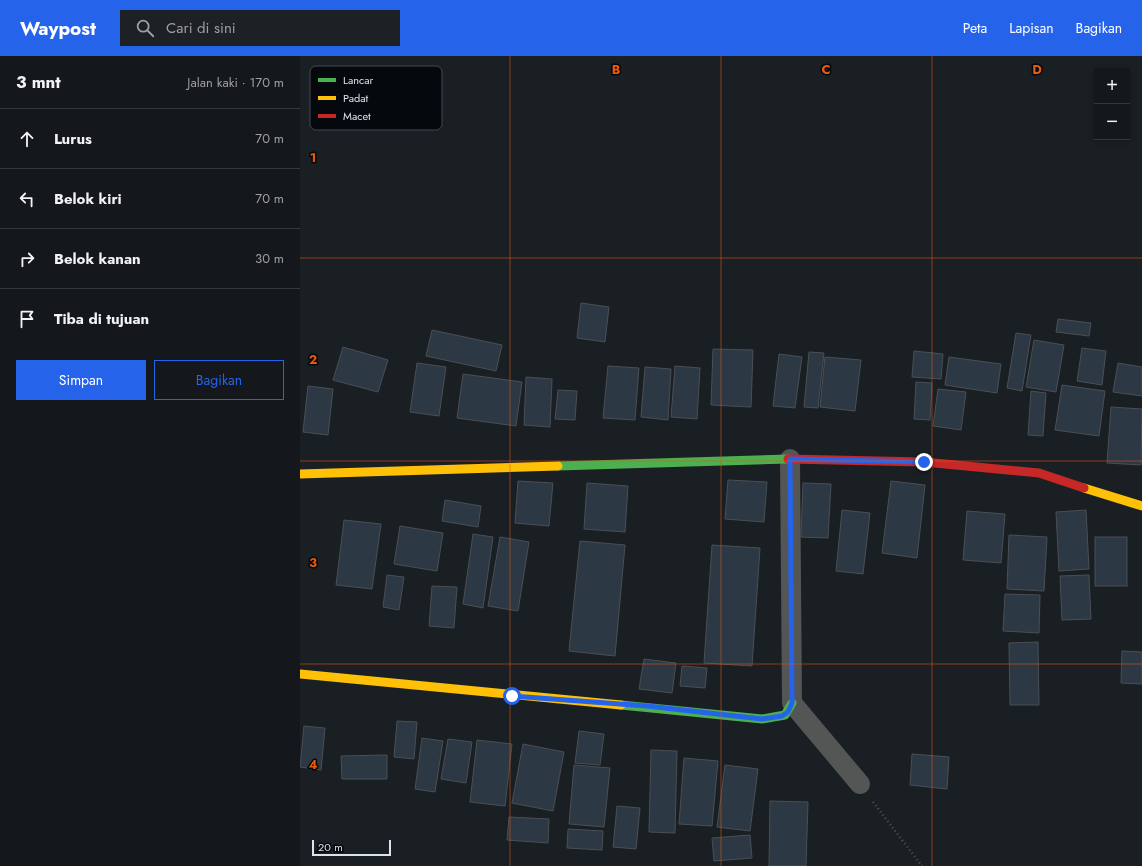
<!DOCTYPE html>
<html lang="id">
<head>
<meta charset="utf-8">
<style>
	body { margin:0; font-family:Jost,sans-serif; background:#1d2024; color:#f1f3f6 }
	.controls { position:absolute; right:12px; top:12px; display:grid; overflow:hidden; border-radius:0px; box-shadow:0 2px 6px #0003 }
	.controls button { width:36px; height:36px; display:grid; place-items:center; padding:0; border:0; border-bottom:1px solid #33363a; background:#14171b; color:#f1f3f6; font:20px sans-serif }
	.scale { position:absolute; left:12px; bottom:10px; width:79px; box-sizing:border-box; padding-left:4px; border:2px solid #dde3eb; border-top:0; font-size:11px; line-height:14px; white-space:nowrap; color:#dde3eb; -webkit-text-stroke:3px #05080d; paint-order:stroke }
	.stop { position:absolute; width:12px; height:12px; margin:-9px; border:3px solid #2563eb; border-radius:50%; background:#fff }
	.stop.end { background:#2563eb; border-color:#fff; box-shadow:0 1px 4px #0008 }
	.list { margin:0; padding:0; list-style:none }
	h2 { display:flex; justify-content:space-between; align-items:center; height:52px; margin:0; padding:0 16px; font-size:17px }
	h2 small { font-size:13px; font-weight:400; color:#9d9fa3 }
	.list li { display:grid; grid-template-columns:26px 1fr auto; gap:12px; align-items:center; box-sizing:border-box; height:60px; padding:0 16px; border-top:1px solid #33363a }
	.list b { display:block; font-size:15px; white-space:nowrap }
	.list em { font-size:13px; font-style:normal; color:#9d9fa3 }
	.actions { display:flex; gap:8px; padding:12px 16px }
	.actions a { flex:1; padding:9px 0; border:1px solid #2563eb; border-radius:0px; text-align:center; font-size:14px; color:#2563eb }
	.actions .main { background:#2563eb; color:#fff }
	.icon { flex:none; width:22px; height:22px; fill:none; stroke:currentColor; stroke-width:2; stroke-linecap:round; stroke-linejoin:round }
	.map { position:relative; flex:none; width:842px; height:810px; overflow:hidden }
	header { display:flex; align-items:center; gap:24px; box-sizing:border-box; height:56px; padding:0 20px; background:#2563eb; color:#fff }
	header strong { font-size:19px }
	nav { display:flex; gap:22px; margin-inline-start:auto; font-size:14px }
	.search { width:280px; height:36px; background:#1d2024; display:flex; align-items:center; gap:10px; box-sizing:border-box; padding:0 14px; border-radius:0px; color:#9d9fa3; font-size:15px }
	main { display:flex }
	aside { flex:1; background:#14171b }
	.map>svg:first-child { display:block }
	.building { fill:#2c3844; stroke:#4b4f54 }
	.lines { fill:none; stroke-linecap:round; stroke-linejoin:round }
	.path { stroke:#525456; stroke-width:2.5; stroke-dasharray:1 3; stroke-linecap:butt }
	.street { stroke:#545555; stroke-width:20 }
	.fast { stroke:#4caf50; stroke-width:9 }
	.slow { stroke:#ffc107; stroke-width:9 }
	.jam { stroke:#c62828; stroke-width:9 }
	.route { stroke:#2563eb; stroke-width:5 }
	.grid { fill:none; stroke:#e8590c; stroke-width:1; stroke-opacity:0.55 }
	.key { fill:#05080d; stroke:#464a50; stroke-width:1 }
	.key-label { font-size:11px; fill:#dde3eb }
	.grid-label { font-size:13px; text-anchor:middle; font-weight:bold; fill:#e8590c; stroke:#05080d; stroke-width:3; stroke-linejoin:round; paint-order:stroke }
</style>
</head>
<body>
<header>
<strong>Waypost</strong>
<div class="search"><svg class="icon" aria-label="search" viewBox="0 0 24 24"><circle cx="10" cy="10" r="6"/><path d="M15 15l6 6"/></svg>Cari di sini</div>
<nav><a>Peta</a><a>Lapisan</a><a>Bagikan</a></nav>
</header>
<main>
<aside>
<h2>3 mnt<small>Jalan kaki · 170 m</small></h2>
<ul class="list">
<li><svg class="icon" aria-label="ahead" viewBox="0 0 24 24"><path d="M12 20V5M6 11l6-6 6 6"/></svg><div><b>Lurus</b></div><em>70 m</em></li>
<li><svg class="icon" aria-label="left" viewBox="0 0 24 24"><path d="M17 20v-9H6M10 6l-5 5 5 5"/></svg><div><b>Belok kiri</b></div><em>70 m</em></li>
<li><svg class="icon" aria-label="right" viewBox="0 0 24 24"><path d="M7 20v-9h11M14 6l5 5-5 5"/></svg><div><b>Belok kanan</b></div><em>30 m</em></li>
<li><svg class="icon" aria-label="arrive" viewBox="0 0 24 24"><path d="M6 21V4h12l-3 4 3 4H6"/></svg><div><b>Tiba di tujuan</b></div></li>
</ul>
<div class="actions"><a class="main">Simpan</a><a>Bagikan</a></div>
</aside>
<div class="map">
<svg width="842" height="810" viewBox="0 0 842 810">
	<rect width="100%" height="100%" fill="#1a1f24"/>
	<g class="building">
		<polygon points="281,247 309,251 305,286 277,282"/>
		<polygon points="758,263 791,267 789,280 756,276"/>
		<polygon points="132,274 202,289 196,315 126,300"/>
		<polygon points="716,277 731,279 722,335 707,332"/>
		<polygon points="734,284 764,289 756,336 726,331"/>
		<polygon points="43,291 88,304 78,336 33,324"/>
		<polygon points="782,292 806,295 802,329 777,325"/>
		<polygon points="413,293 453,294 451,351 411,349"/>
		<polygon points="614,295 643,298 641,323 612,321"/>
		<polygon points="509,296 524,297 518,352 504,351"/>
		<polygon points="479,298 502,301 495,352 473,350"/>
		<polygon points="525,301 561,304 555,355 520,351"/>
		<polygon points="649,301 701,308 697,337 645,329"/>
		<polygon points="117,307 146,311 139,360 110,356"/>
		<polygon points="818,307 842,311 842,340 813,336"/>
		<polygon points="308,310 339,312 335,364 303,362"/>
		<polygon points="375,310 400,312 397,363 371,361"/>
		<polygon points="345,311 371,313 368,364 341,361"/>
		<polygon points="163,318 222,326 216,370 157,362"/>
		<polygon points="226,321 252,323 250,371 224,369"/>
		<polygon points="616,326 632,327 630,364 614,363"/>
		<polygon points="762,329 805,335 799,380 755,374"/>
		<polygon points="8,330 33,333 28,379 3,376"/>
		<polygon points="638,333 666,336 661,374 633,370"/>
		<polygon points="258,334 277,335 275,364 255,363"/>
		<polygon points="731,335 746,337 743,380 728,379"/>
		<polygon points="811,351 842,353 841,409 807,407"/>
		<polygon points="428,424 467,426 464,466 425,463"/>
		<polygon points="218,425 253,427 249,470 215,467"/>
		<polygon points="591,425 625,429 617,502 582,497"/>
		<polygon points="287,427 328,430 325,476 284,473"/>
		<polygon points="503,427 531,428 528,482 501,481"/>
		<polygon points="145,444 181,450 178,471 142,465"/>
		<polygon points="542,454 570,457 563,518 536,515"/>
		<polygon points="786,454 789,513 759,515 756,456"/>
		<polygon points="667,455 705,458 701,507 663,504"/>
		<polygon points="44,464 81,468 72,533 36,529"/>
		<polygon points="100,470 143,477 137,515 94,508"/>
		<polygon points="173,478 193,481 183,552 163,548"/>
		<polygon points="709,479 747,481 744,535 707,533"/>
		<polygon points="200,481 229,486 218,555 188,550"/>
		<rect x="795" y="481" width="32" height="49"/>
		<polygon points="280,485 325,489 315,600 269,595"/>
		<polygon points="412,489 460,492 452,610 404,607"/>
		<polygon points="87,519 104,521 99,554 83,551"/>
		<polygon points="789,519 791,563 762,564 760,520"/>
		<polygon points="132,530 157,531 154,572 129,570"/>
		<polygon points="705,538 740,539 739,577 703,575"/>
		<polygon points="738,586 739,649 710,649 709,587"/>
		<polygon points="822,595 842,596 842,628 821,627"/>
		<polygon points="344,603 376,607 372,637 339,633"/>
		<polygon points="382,610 407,612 405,632 380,630"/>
		<polygon points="97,665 117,666 114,703 94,701"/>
		<polygon points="4,670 25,672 21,714 0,711"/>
		<polygon points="279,675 304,678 300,709 275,707"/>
		<polygon points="122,682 143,685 135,736 115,733"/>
		<polygon points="148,683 172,686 166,727 141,723"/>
		<polygon points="177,684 212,688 205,750 170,746"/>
		<polygon points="223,688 264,696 253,755 212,747"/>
		<polygon points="351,694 377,695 375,777 349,776"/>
		<polygon points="612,698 649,701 647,733 610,729"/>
		<polygon points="87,699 87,723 42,723 41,700"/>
		<polygon points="384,702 418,705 412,770 379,768"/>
		<polygon points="274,709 310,712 304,771 269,768"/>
		<polygon points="425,709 458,713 450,775 417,771"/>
		<polygon points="470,745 508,746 506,810 469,810"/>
		<polygon points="317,750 340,752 336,793 313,791"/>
		<polygon points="209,761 249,763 248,787 207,784"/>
		<polygon points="268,773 303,775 302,794 267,792"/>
		<polygon points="450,779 452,802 414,805 412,782"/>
	</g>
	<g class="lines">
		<polyline class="path" points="573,746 622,810"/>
		<polyline class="street" points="490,403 492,647 560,728"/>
		<g class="fast">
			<polyline points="258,410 488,403"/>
			<polyline points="321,649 462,663 485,659 492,647"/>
		</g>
		<g class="slow">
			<polyline points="0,418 258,410"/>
			<polyline points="784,432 842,450"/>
			<polyline points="0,618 321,649"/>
		</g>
		<polyline class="jam" points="488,403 624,406 739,417 784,432"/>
	</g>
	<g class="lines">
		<polyline class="route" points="212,640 347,650 462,663 482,660 488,656 492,647 490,403 624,406"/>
	</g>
	<path class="grid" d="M 210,0 L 210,810M 421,0 L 421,810M 632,0 L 632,810M 0,202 L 842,202M 0,405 L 842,405M 0,608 L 842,608"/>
	<rect x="10" y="10" width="132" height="64" rx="6" class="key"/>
	<rect x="18" y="22" width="18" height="4" fill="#4caf50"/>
	<rect x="18" y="40" width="18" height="4" fill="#ffc107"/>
	<rect x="18" y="58" width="18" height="4" fill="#c62828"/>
	<g class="key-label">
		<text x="43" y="28">Lancar</text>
		<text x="43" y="46">Padat</text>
		<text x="43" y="64">Macet</text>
	</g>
	<g class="grid-label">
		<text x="316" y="18">B</text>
		<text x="526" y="18">C</text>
		<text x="737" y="18">D</text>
		<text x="13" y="106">1</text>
		<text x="13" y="308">2</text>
		<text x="13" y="511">3</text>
		<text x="13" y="713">4</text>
	</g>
</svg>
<div class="controls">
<button>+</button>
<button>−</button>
</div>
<div class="scale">20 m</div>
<div class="stop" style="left:212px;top:640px"></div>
<div class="stop end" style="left:624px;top:406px"></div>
</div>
</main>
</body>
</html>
